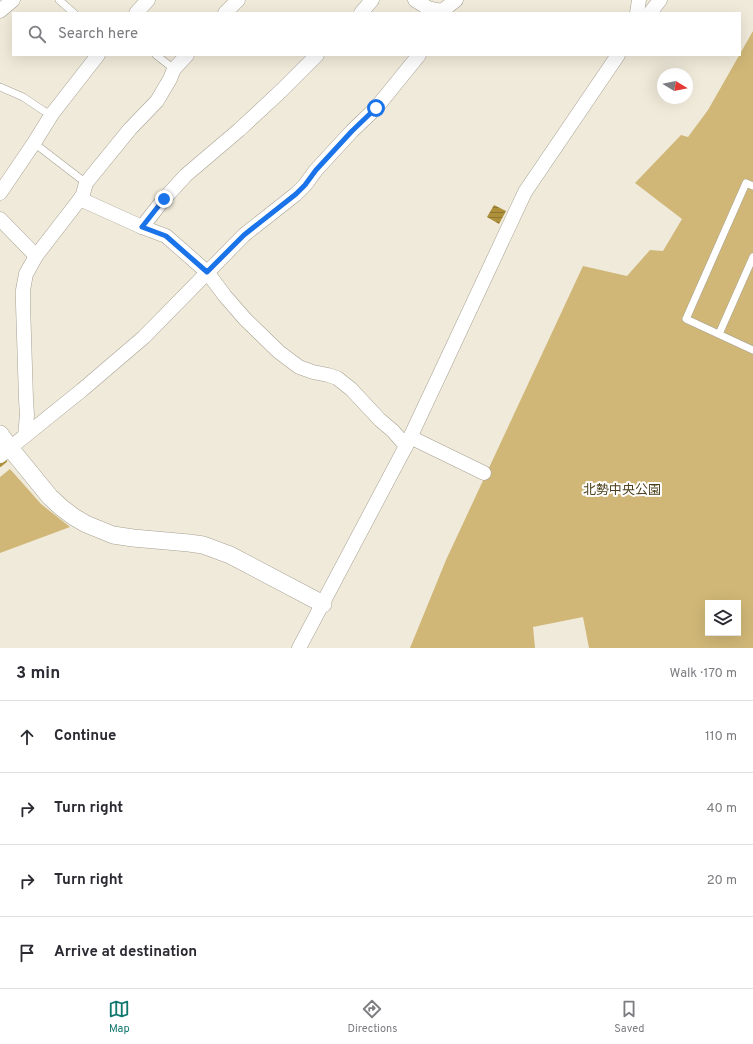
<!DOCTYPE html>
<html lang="en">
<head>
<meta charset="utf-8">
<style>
	body { margin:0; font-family:Overpass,"Noto Sans JP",sans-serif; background:#f2f2f3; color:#2b2b33 }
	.controls { position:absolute; right:12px; bottom:12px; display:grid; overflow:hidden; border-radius:0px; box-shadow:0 4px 16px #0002 }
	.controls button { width:36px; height:36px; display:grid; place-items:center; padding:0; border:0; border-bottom:1px solid #e1e1e2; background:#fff; color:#2b2b33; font:20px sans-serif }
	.compass { position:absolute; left:657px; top:68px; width:36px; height:36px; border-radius:50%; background:#fff; box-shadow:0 4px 16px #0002; rotate:100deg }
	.stop { position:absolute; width:12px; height:12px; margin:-9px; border:3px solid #1a73e8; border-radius:50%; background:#fff }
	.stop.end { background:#1a73e8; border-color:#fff; box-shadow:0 1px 4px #0008 }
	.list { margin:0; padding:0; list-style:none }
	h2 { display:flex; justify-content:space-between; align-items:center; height:52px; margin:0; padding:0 16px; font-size:17px }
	h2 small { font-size:13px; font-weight:400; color:#7c7c81 }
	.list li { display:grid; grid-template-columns:26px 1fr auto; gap:12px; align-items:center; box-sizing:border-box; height:72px; padding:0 16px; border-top:1px solid #e1e1e2 }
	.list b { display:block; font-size:15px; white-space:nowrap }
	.list em { font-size:13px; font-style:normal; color:#7c7c81 }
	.icon { flex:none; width:22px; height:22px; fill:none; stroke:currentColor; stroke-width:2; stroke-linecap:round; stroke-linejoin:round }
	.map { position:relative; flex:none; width:753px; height:648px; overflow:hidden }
	.search { position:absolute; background:#fff; box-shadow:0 4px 16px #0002; left:12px; right:12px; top:12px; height:44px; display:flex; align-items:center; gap:10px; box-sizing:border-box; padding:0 14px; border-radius:0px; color:#7c7c81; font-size:15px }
	.sheet { height:340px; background:#fff }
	nav { display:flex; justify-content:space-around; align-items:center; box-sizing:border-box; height:56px; border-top:1px solid #e1e1e2; background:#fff; font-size:11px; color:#7c7c81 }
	nav a { display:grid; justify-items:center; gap:2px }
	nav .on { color:#0f766e }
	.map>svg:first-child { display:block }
	.park { fill:#d0b777; fill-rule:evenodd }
	.water { fill:url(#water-rules) }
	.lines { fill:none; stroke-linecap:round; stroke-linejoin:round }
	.stream { stroke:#ae8f3a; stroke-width:4 }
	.service-casing { stroke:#a7a193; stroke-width:8 }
	.minor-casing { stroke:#a7a193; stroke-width:15 }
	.tertiary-casing { stroke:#a7a193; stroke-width:18 }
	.service { stroke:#fff; stroke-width:7 }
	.minor { stroke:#fff; stroke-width:14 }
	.tertiary { stroke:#fff; stroke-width:17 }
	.route { stroke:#1a73e8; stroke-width:5 }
	.labels { text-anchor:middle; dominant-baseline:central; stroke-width:4; stroke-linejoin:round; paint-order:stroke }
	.park-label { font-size:13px; fill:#4e411d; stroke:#fff }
</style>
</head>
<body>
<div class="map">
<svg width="753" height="648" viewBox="0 0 753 648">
	<defs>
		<pattern id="water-rules" width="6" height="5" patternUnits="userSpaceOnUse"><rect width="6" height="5" fill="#ae8f3a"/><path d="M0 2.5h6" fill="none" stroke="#8f7632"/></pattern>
	</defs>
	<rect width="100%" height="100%" fill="#f0eada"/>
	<g class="park">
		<path d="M 753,31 L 753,648 L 589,648 L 583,617 L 533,627 L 535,648 L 410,648 L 446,560 L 583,266 L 627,276 L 650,250 L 663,251 L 682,219 L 635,183 L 681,135 L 688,137 L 708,110 ZM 708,603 L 738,603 L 738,633 L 708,633 Z"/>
		<polygon points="10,469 41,504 70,527 0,553 0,477"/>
	</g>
	<polygon class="water" points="494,205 506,211 499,224 487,217"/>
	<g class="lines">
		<polyline class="stream" points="0,465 5,461"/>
		<g class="service-casing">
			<g id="service">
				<polyline points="59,0 74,13"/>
				<polyline points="156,55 174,69"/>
				<polyline points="0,87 23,97 44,111 52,114"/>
				<polyline points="34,143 86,183"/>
				<polyline points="753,186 746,183 686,319 753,350"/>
				<polyline points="719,334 753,257"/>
			</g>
		</g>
		<g class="minor-casing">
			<g id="minor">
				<polyline points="415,0 428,8 442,11"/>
				<polyline points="0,11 13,0"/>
				<polyline points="136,13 148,0"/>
				<polyline points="225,13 238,0"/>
				<polyline points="361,13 372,0"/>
				<polyline points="442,13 442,11 456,0"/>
				<polyline points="637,13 639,0"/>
				<polyline points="650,13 660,0"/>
				<polyline points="0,193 34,143 52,114 98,55"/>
				<polyline points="80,199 142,227 166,236 207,272 225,296 245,319 279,352 299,367 313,372 328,375 337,378 351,389 380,420 393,431 406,446"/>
				<polyline points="0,219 36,256"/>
				<polyline points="142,227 164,199 186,175 239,130 282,90 317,55"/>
				<polyline points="25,436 27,415 26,399 23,304 23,290 26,274 36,256 80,199 83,194 86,183 130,129 157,101 170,79 174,69 187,55"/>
				<polyline points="410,437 484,473"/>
				<polyline points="0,456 82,390 144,337 244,235 296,194 305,185 316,170 352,131 376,108 419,55"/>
				<polyline points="299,648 406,446 446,361 525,192 618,55"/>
			</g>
		</g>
		<g class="tertiary-casing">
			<polyline id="tertiary" points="0,434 10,448 50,497 62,508 74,517 86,524 113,535 133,538 189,543 203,545 230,555 323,604"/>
		</g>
		<use href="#service" class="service"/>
		<use href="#minor" class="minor"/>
		<use href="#tertiary" class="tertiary"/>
	</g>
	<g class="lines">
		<polyline class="route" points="164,199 142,227 166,236 207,272 244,235 296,194 305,185 316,170 352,131 376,108"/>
	</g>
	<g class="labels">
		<g class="park-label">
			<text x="622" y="491">北勢中央公園</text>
		</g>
	</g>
</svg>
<div class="controls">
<button><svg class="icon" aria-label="layers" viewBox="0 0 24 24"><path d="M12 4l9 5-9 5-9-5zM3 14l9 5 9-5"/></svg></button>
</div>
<svg class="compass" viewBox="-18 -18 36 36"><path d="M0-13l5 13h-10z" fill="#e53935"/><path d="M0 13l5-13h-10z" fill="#7c7c81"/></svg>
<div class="stop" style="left:376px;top:108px"></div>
<div class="stop end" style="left:164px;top:199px"></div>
<div class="search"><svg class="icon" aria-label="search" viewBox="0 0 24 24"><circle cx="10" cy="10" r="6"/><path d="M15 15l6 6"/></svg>Search here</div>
</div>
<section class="sheet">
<h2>3 min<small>Walk · 170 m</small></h2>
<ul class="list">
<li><svg class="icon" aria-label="ahead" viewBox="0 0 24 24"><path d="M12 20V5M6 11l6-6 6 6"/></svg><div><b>Continue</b></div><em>110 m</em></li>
<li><svg class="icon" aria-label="right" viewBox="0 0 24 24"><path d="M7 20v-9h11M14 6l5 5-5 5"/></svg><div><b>Turn right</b></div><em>40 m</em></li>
<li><svg class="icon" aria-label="right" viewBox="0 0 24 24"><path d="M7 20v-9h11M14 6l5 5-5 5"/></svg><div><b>Turn right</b></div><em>20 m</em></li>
<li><svg class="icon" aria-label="arrive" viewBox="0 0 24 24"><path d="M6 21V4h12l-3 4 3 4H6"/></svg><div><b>Arrive at destination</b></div></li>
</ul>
</section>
<nav>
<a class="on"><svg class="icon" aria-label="map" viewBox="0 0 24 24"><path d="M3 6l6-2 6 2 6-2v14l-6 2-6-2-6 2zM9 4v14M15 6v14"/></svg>Map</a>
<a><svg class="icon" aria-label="directions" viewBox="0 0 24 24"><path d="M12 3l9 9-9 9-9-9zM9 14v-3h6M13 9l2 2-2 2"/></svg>Directions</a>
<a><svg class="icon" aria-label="saved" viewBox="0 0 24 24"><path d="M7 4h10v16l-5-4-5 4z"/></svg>Saved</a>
</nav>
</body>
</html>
